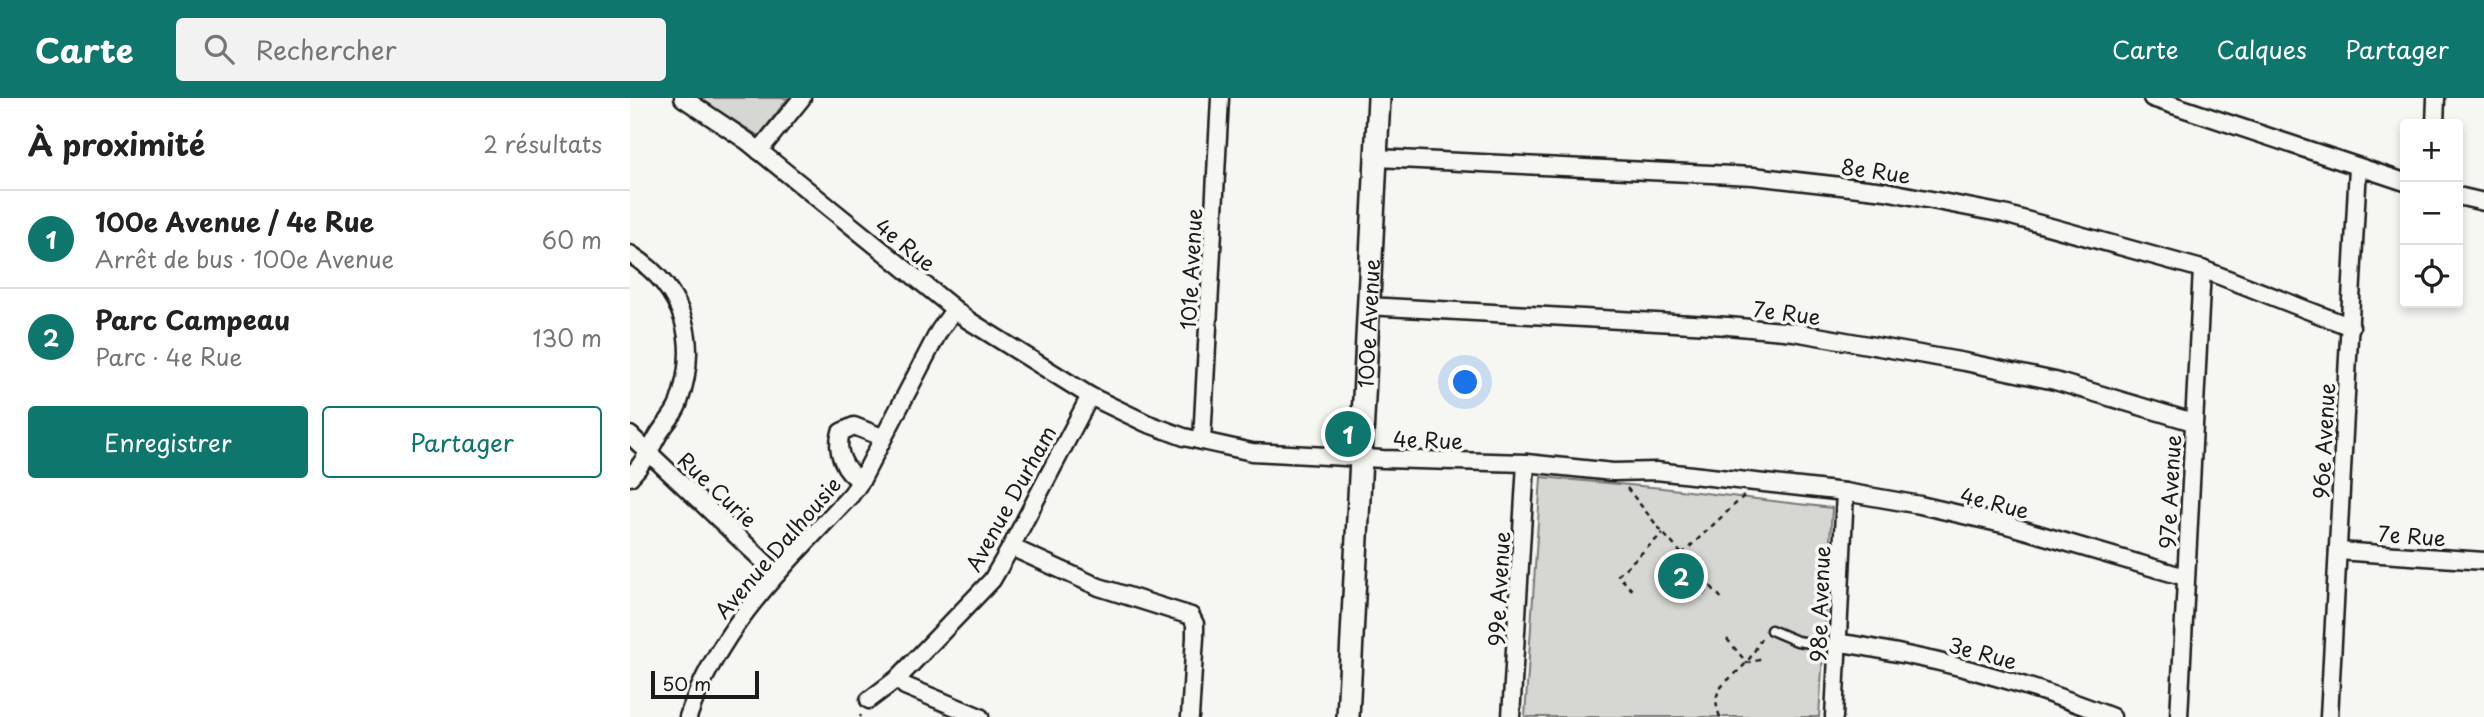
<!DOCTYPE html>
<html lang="fr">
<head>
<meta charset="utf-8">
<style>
	body { margin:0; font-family:"Playpen Sans",sans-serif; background:#f2f2f2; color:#222 }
	.controls { position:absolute; right:21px; top:21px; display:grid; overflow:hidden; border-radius:7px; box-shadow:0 4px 10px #0003 }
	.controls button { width:63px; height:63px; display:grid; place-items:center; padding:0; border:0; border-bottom:2px solid #e0e0e0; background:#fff; color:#222; font:35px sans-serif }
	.scale { position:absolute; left:21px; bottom:18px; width:108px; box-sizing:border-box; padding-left:7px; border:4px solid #1c1c1c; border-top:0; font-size:19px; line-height:24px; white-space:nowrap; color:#1c1c1c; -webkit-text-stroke:5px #f6f6f2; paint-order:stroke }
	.you { position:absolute; left:836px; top:285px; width:24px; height:24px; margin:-18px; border:5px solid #fff; border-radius:50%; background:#1a73e8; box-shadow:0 0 0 10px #1a73e833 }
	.badge { display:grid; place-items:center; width:46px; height:46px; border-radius:50%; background:#0f766e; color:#fff; font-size:23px; font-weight:700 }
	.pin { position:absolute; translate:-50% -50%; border:4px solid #fff; box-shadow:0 2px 7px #0006 }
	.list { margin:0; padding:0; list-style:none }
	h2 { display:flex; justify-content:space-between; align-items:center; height:91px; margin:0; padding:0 28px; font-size:30px }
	h2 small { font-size:23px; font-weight:400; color:#767676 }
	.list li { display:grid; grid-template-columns:46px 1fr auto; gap:21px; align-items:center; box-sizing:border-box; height:98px; padding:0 28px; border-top:2px solid #e0e0e0 }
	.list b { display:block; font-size:26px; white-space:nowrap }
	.list p { margin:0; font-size:23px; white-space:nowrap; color:#767676 }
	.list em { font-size:23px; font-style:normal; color:#767676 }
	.actions { display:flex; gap:14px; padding:21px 28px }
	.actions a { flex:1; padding:16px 0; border:2px solid #0f766e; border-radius:7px; text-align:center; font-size:24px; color:#0f766e }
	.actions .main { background:#0f766e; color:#fff }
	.icon { flex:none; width:38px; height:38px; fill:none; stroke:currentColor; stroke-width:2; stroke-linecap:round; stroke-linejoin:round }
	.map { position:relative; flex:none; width:1854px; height:619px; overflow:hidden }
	header { display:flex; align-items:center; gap:42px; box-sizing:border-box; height:98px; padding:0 35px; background:#0f766e; color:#fff }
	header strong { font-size:33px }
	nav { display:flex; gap:38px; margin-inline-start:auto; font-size:24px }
	.search { width:490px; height:63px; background:#f2f2f2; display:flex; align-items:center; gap:18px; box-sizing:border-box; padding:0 24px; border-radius:7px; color:#767676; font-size:26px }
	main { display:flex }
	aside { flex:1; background:#fff }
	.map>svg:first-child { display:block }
	.green { fill:#d6d6d2; stroke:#797977; stroke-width:2 }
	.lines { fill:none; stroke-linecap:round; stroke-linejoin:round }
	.service-casing { stroke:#1c1c1c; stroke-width:13 }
	.minor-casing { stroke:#1c1c1c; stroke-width:21 }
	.tertiary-casing { stroke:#1c1c1c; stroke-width:26 }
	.path { stroke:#1c1c1c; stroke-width:2.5; stroke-dasharray:5 5; stroke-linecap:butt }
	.service { stroke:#f6f6f2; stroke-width:8 }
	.minor { stroke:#f6f6f2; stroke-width:16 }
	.tertiary { stroke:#f6f6f2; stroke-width:21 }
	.labels { text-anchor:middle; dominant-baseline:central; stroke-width:7; stroke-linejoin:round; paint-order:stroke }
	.street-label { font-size:21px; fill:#1c1c1c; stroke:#f6f6f2 }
</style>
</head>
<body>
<header>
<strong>Carte</strong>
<div class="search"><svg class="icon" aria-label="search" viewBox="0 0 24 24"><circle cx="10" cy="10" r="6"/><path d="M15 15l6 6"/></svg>Rechercher</div>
<nav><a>Carte</a><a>Calques</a><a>Partager</a></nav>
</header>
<main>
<aside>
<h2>À proximité<small>2 résultats</small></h2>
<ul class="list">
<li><span class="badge">1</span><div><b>100e Avenue / 4e Rue</b><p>Arrêt de bus · 100e Avenue</p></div><em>60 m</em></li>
<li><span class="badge">2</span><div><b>Parc Campeau</b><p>Parc · 4e Rue</p></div><em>130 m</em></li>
</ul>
<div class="actions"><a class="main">Enregistrer</a><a>Partager</a></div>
</aside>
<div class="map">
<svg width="1854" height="619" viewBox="0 0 1854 619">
	<rect width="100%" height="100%" fill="#f6f6f2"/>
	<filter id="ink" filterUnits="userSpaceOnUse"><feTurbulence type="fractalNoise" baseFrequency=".0143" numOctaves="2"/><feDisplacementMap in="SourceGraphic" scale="14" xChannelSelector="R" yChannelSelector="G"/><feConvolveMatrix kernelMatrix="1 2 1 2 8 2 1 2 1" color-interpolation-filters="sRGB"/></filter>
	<g filter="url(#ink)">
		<g class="green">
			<polygon points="68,0 158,0 129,38"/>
			<polygon points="911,379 1032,390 1202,410 1189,619 895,619"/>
		</g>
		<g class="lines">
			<g class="service-casing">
				<polyline id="service" points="1141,532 1167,543 1209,549"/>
			</g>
			<g class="minor-casing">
				<g id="minor">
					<polyline points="53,0 117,43 338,222 460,298 516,325 554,339 622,354 753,361 896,365 983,374 1026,373 1215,394 1290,407 1377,427 1555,479"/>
					<polyline points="1522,0 1775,84"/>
					<polyline points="1805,26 1806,0"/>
					<polyline points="129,53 172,0"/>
					<polyline points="747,60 1123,78 1255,93 1374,116 1572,171 1721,229"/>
					<polyline points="1828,98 1854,104"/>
					<path d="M 0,156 C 56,191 70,246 48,307 C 43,319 33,328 27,339 C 19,354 12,367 0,379"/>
					<polyline points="737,208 1098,228 1164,234 1335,264 1425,283 1563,324"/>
					<polyline points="0,337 147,476"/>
					<polyline points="572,343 590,0"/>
					<path d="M 231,383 C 214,373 205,353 211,334 L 224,328 L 252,339"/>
					<polyline points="381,449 469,489 561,518 565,526 565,539 560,619"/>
					<polyline points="1708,453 1854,463"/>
					<path d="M 1209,545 C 1230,547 1251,552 1272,556 C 1344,570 1414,592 1482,619"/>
					<polyline points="268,580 275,588 350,619"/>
					<polyline points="239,602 268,580 362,482 381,449 460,298"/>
					<path d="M 58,619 C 90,527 156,466 221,397 L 231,383 L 309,233 L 324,212"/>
					<polyline points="881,619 896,365"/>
					<polyline points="1204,619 1215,394"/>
					<polyline points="1549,619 1572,171"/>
					<polyline points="1699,619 1728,69"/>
				</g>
			</g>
			<g class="tertiary-casing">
				<g id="tertiary">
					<path id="s1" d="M 718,619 L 749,0"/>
				</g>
			</g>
			<g class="path">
				<polyline points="997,390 1033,435 1094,503"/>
				<polyline points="1052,456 1115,397"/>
				<polyline points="1002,492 988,477 1033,435"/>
				<polyline points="1073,496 1081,488"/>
				<polyline points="1097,541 1117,565 1133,561"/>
				<polyline points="230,619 231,617"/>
				<path d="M 1090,619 C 1078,588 1099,585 1116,565 C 1123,557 1128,546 1133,537"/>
			</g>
			<use href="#service" class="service"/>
			<use href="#minor" class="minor"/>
			<use href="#tertiary" class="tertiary"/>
		</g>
	</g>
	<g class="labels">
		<g class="street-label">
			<text transform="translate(1246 72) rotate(8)">8e Rue</text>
			<text transform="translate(276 146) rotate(39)">4e Rue</text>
			<text transform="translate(560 171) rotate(-87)">101e Avenue</text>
			<text transform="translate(1157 214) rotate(7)">7e Rue</text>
			<text stroke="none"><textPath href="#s1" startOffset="394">100e Avenue</textPath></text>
			<text transform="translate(798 341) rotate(2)">4e Rue</text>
			<text transform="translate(1693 343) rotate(-87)">96e Avenue</text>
			<text transform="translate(88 391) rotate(43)">Rue Curie</text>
			<text transform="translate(1539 394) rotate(-87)">97e Avenue</text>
			<text transform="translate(380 400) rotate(-61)">Avenue Durham</text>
			<text transform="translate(1365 404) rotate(14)">4e Rue</text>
			<text transform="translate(1782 437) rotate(4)">7e Rue</text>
			<text transform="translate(147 449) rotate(-49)">Avenue Dalhousie</text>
			<text transform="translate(868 491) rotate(-87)">99e Avenue</text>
			<text transform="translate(1189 506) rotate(-88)">98e Avenue</text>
			<text transform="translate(1353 554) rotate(15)">3e Rue</text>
		</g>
	</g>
</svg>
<div class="controls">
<button>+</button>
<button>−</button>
<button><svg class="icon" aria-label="locate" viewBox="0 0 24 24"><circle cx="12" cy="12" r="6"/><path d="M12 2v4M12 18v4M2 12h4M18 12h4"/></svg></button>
</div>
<div class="scale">50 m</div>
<div class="you"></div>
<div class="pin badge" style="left:718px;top:336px">1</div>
<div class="pin badge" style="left:1051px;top:478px">2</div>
</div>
</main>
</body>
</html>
